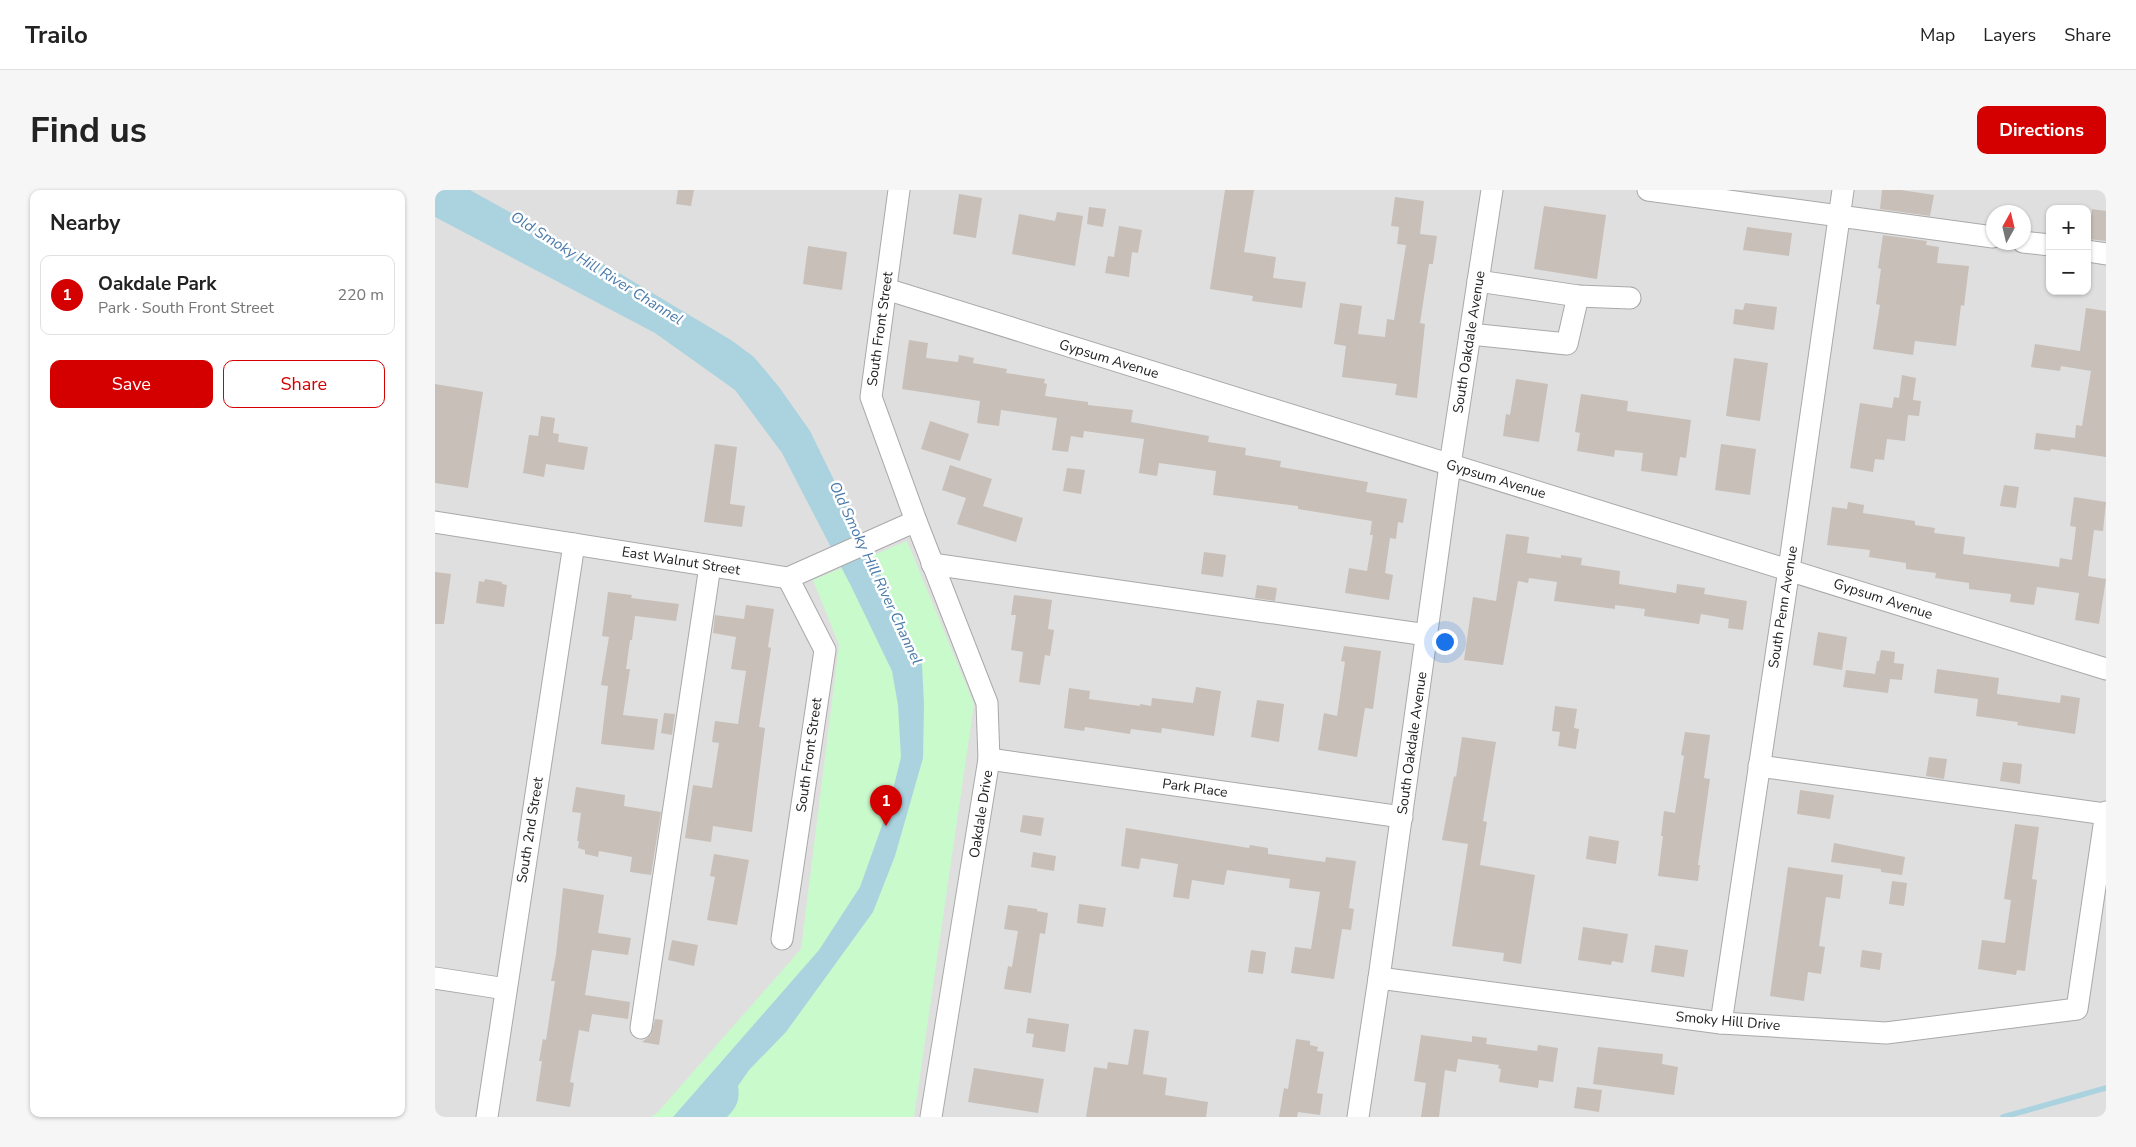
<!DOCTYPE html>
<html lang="en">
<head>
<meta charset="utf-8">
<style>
	body { margin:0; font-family:"Nunito Sans",sans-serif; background:#f6f6f6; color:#222 }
	.controls { position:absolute; right:15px; top:15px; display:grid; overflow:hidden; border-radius:10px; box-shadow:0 1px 4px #0004 }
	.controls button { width:45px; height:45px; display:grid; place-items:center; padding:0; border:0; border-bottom:1px solid #e0e0e0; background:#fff; color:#222; font:25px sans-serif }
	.compass { position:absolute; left:1551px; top:15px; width:45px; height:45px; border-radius:50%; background:#fff; box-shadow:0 1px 4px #0004; rotate:8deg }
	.you { position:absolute; left:1009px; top:451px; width:18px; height:18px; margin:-12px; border:4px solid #fff; border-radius:50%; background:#1a73e8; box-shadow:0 0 0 8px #1a73e833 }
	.badge { display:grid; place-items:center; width:32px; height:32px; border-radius:50%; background:#d40000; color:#fff; font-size:16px; font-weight:700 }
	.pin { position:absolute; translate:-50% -41px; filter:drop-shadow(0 1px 2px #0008) }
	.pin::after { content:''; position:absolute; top:26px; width:18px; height:15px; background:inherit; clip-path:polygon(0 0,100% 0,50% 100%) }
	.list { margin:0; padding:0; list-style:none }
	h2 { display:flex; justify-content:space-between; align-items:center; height:65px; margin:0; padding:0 20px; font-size:21px }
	h2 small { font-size:16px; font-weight:400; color:#767676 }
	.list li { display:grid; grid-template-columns:32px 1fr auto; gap:15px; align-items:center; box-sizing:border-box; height:80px; margin:0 10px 10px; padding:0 10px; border:1px solid #e0e0e0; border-radius:10px }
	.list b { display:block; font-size:19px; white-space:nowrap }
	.list p { margin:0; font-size:16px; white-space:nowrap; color:#767676 }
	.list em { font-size:16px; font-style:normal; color:#767676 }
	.actions { display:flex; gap:10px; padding:15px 20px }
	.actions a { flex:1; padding:11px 0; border:1px solid #d40000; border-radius:10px; text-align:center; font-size:18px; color:#d40000 }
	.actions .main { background:#d40000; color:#fff }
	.map { position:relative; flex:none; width:1671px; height:927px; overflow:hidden; border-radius:10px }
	header { display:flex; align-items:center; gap:30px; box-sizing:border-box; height:70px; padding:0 25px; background:#fff; border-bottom:1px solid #e0e0e0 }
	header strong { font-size:24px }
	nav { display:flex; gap:28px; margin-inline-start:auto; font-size:18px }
	.intro { display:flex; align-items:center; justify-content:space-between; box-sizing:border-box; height:120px; padding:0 30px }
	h1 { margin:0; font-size:35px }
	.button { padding:12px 22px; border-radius:10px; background:#d40000; color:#fff; font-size:18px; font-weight:700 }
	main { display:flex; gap:30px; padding:0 30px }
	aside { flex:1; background:#fff; border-radius:10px; box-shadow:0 1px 4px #0004 }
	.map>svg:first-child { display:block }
	.residential { fill:#e0dfdf; fill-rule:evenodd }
	.park { fill:#c8facc }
	.water { fill:#aad3df }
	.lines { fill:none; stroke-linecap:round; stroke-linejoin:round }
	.stream { stroke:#aad3df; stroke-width:5.5 }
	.building { fill:#c7bfb8 }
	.minor-casing { stroke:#a9a9a9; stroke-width:23 }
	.minor { stroke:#fff; stroke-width:21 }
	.labels { text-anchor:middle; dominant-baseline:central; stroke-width:5; stroke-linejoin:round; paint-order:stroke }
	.street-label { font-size:14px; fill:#222; stroke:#fff }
	.water-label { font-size:15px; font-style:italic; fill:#4a7aab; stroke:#fff }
</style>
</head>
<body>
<header>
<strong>Trailo</strong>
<nav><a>Map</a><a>Layers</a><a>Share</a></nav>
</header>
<div class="intro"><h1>Find us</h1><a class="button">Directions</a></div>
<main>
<aside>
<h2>Nearby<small></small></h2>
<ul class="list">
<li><span class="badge">1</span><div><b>Oakdale Park</b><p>Park · South Front Street</p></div><em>220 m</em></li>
</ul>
<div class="actions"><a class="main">Save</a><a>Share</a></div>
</aside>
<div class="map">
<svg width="1671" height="927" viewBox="0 0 1671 927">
	<rect width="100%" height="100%" fill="#f2efe9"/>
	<path class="residential" d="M 0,0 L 1671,0 L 1671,927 L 0,927 ZM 1615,19 L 1652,19 L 1652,101 L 1615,101 ZM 1558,22 L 1588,22 L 1588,52 L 1558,52 Z"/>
	<polygon class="park" points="472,351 539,514 479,927 216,927 223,922 366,759 404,455 378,390"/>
	<path class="water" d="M 0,0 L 35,0 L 179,80 L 296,150 L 319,167 L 344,197 L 375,241 L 448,390 L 487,475 L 489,514 L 488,568 L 460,666 L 438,722 L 351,842 L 314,880 L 303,896 C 305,910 302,917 292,927 L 238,927 L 384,760 L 425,697 L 454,616 L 466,567 L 463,515 L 457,481 L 416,396 L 347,263 L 300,200 L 220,143 L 0,27 Z"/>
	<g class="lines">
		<polyline class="stream" points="1568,927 1671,898"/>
	</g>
	<g class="building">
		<polygon points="243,0 259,0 256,16 241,14"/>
		<polygon points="790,0 819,0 809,62 841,67 838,88 871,92 867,118 817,111 818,106 775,99"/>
		<polygon points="1447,0 1466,0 1499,5 1495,26 1445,19"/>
		<polygon points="524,4 547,8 541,48 518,44"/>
		<polygon points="960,7 989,11 985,44 1002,46 998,74 994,74 985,133 990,134 982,208 960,205 962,194 907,187 911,156 899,154 905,113 927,116 923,144 950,147 952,129 959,130 971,55 962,54 964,37 956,36"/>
		<polygon points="1109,16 1171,25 1162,89 1099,79"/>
		<polygon points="654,17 671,19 668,37 652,34"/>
		<polygon points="1657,19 1671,21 1671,51 1653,49"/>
		<polygon points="622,22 648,26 640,76 577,64 584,24 620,31"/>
		<polygon points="684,36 707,40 703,63 697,62 694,87 670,83 673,66 679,67"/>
		<polygon points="1312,37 1357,43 1354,66 1308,60"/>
		<polygon points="1448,45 1492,51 1491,55 1504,57 1502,73 1534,76 1529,116 1526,115 1521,156 1480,151 1478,165 1438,159 1445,115 1441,114 1446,79 1443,78"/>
		<polygon points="373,56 412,62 407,100 368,94"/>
		<polygon points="1310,113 1342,117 1339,140 1298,134 1300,119 1308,120"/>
		<polygon points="1651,118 1671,121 1671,267 1616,259 1615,261 1599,259 1601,243 1640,248 1641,235 1647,236 1656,181 1626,176 1625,181 1596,177 1600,154 1645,161"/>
		<polygon points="474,150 493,153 491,168 523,172 524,165 539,168 538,173 572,179 571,183 610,189 609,193 612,194 610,206 653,212 653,215 698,220 696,232 774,246 773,252 811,258 810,265 846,271 845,277 933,292 931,302 972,309 968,333 963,332 961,349 955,348 950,383 958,385 954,410 910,403 914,378 932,381 938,345 935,345 937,331 863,319 863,316 778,305 781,281 724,273 722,286 704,283 709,249 649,241 648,248 636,246 633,262 617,260 622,228 566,220 564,236 542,233 545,211 467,199"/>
		<polygon points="1299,168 1333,173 1325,231 1291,226"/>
		<polygon points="1467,185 1481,188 1478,210 1486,211 1484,226 1473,225 1470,251 1452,249 1449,270 1440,269 1438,282 1415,278 1425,213 1457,218 1459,207 1464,208"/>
		<polygon points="1081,189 1113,194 1104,252 1068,246 1071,224 1075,225"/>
		<polygon points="0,194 48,202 33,298 0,293"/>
		<polygon points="1146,204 1193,211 1192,221 1256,230 1251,268 1245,267 1242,286 1206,281 1208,263 1180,260 1179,267 1142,261 1145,243 1140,242"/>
		<polygon points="106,226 120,228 118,243 124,244 123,252 153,257 149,280 111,274 109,287 88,283 94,245 103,246"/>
		<polygon points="495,231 534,244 525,271 486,259"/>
		<polygon points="280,254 302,257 295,314 310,316 307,337 269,332"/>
		<polygon points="1286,254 1321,259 1315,305 1280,300"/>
		<polygon points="515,275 557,289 548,316 588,328 581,352 522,334 531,308 507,300"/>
		<polygon points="632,278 650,280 646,304 628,301"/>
		<polygon points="1569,295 1584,297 1581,318 1565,316"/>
		<polygon points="1639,307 1671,312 1668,341 1659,340 1653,386 1671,389 1664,434 1640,430 1644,403 1602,397 1599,415 1575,412 1576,404 1534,399 1534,393 1500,388 1501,383 1471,379 1471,373 1434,367 1435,360 1392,355 1397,317 1412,319 1413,312 1429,315 1428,323 1480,331 1480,335 1500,338 1499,343 1530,347 1528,364 1624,377 1625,368 1637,370 1641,337 1635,336"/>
		<polygon points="1071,344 1094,347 1092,363 1126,368 1126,365 1147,368 1146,375 1185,381 1184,394 1241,403 1242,394 1270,398 1269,404 1312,411 1308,440 1293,438 1294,429 1266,424 1264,434 1209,426 1210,419 1180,415 1180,419 1119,411 1122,392 1094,388 1093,393 1083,391 1068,475 1029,470 1038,407 1061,411"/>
		<polygon points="769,362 791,365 788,387 766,384"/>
		<polygon points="0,382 16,384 9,434 0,434"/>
		<polygon points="50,389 67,392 67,394 72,395 69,417 41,413 44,391 49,392"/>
		<polygon points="822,395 842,398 840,411 820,408"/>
		<polygon points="173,402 197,405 196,408 244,414 241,431 200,426 197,450 195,450 191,479 195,479 188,525 223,529 219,560 166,554 173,496 166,495 174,447 167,446"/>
		<polygon points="579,405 617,410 613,439 619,440 615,466 610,465 605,495 584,492 588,462 576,460 581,425 576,425"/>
		<polygon points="311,415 339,419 333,457 336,458 324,537 330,538 317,642 278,636 276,652 250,648 258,595 277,598 284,553 277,552 280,531 303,534 311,481 296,479 301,447 278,443 280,425 309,429"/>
		<polygon points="1383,442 1412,447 1407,480 1378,475"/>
		<polygon points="909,456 946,461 938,519 930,518 922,567 883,560 889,523 902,526 910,472 906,471"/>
		<polygon points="1446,460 1460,462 1459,473 1469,474 1467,490 1455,489 1453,503 1408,497 1411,480 1440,484 1442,471 1444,471"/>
		<polygon points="1502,479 1564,488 1562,504 1625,513 1626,505 1645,508 1640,544 1582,535 1583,532 1541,526 1543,509 1499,503"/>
		<polygon points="761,497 786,501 779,546 727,538 726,543 696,539 695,544 650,537 649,541 629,538 634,498 655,501 654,509 705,516 705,514 716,516 717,508 758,513"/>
		<polygon points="822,510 849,514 844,552 816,547"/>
		<polygon points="1120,516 1142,519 1139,538 1144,539 1141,559 1123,556 1125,542 1117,541"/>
		<polygon points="229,523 240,524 237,545 226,543"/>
		<polygon points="1250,542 1275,545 1269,588 1275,589 1263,675 1265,675 1263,691 1223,686 1228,646 1226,646 1229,621 1240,623 1249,566 1246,565"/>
		<polygon points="1027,547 1061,552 1048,631 1052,632 1045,675 1100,685 1086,774 1068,771 1069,763 1017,756 1033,654 1007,650 1019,586 1021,587"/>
		<polygon points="1494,567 1512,569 1509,589 1491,586"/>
		<polygon points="1568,572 1587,574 1585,594 1565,591"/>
		<polygon points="141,597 190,605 189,616 226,622 216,685 195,682 197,667 164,661 163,667 150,664 150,660 143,658 144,651 142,651 146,623 137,622"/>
		<polygon points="1365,600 1399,605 1395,629 1362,624"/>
		<polygon points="588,625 609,628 606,646 585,642"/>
		<polygon points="1580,634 1604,637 1597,689 1602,690 1590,781 1582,780 1581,785 1543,779 1547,750 1570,753 1576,710 1569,709"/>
		<polygon points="691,638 814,658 815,655 833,658 833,664 890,672 891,667 921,671 914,718 919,719 916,740 907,739 899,789 856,783 860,757 876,759 885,702 854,698 855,689 792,680 789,695 757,690 754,709 738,707 743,674 706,668 704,679 686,676"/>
		<polygon points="1154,646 1184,651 1181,674 1151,669"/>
		<polygon points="1399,653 1470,667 1467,685 1446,682 1446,679 1396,672"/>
		<polygon points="598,662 621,666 619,681 596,677"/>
		<polygon points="279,664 314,670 302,735 272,730 280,687 275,686"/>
		<polygon points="1353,677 1408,685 1405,709 1391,707 1384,756 1390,757 1386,784 1373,782 1369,811 1335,806"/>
		<polygon points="1457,691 1472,693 1469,716 1454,714"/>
		<polygon points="128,698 169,705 163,743 196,748 193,765 157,760 150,805 195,812 193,829 157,824 154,842 144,840 135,892 139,893 135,917 101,911 107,871 104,871 108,849 111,850 120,791 116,791 121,765"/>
		<polygon points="644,714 671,718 668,737 642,733"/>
		<polygon points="573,715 602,719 602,721 613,723 610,744 605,743 596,803 569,799 573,776 577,777 583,741 569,739"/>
		<polygon points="1148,737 1193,744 1188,773 1177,771 1176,775 1143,770"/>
		<polygon points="237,750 263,755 259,776 233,770"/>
		<polygon points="1220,755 1253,760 1249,787 1216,782"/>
		<polygon points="816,760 831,762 828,784 813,782"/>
		<polygon points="1427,760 1447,763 1445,780 1425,777"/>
		<polygon points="593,828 634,834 630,862 597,857 599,844 591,843"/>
		<polygon points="220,829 228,830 224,855 207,852 216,845"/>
		<polygon points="699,839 714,841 708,884 732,888 730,905 773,912 771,927 651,927 659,877 672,879 673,872 693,875"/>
		<polygon points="986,845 1037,852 1037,846 1052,848 1051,854 1102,861 1103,855 1123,858 1118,892 1104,890 1103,898 1064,892 1066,879 1063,878 1064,875 1023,869 1021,882 1010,880 1004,927 986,927 991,893 979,891"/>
		<polygon points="861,849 875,851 875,855 883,857 882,861 889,862 882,903 888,904 885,925 863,922 862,927 844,927 849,898 853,899"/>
		<polygon points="1163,857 1228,864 1227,874 1243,877 1239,905 1158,894"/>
		<polygon points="539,878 609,889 603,923 533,912"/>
		<polygon points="1142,897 1167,900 1164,922 1139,918"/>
	</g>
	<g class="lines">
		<g class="minor-casing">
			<g id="minor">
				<polyline points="464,0 436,207 481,331 552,513 554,569 496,927"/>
				<polyline points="1213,0 1558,47"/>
				<polyline points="1588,52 1615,55"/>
				<polyline points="1652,61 1671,64"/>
				<polyline points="1043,91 1143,106 1195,108"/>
				<polyline points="451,99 1671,479"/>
				<polyline points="1035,144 1132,154 1143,106"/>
				<polyline points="0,332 353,388 481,331"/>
				<polyline points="497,374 992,445"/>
				<polyline points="554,569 967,627"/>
				<polyline points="1324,576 1671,624"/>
				<polyline points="347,749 390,460 353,388"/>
				<polyline points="0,788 71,799"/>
				<polyline points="944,788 1286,833 1451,843 1642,819 1671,622"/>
				<polyline points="1286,833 1354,379 1408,0"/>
				<polyline points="206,838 275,376"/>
				<polyline points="52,927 139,354"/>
				<polyline points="923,927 944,788 1015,275 1057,0"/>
			</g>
		</g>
		<use href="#minor" class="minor"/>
	</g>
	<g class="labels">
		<g class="street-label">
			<text transform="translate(445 139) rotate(-82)">South Front Street</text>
			<text transform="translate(1034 152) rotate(-81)">South Oakdale Avenue</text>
			<text transform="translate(674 169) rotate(17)">Gypsum Avenue</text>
			<text transform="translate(1061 289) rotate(17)">Gypsum Avenue</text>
			<text transform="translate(246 371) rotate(9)">East Walnut Street</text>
			<text transform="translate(1448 409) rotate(18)">Gypsum Avenue</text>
			<text transform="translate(1348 417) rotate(-81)">South Penn Avenue</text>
			<text transform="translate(977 553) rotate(-82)">South Oakdale Avenue</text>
			<text transform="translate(374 565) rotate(-82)">South Front Street</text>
			<text transform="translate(760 598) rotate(8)">Park Place</text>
			<text transform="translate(546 624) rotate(-81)">Oakdale Drive</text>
			<text transform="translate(95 640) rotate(-81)">South 2nd Street</text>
			<text transform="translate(1293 831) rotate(5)">Smoky Hill Drive</text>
		</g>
		<g class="water-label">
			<text transform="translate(162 78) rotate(32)">Old Smoky Hill River Channel</text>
			<text transform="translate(441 383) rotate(65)">Old Smoky Hill River Channel</text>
		</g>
	</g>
</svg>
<div class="controls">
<button>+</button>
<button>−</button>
</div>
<svg class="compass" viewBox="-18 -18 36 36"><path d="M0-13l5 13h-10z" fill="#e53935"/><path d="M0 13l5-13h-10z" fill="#767676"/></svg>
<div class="you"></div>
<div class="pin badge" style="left:451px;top:636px">1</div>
</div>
</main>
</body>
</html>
